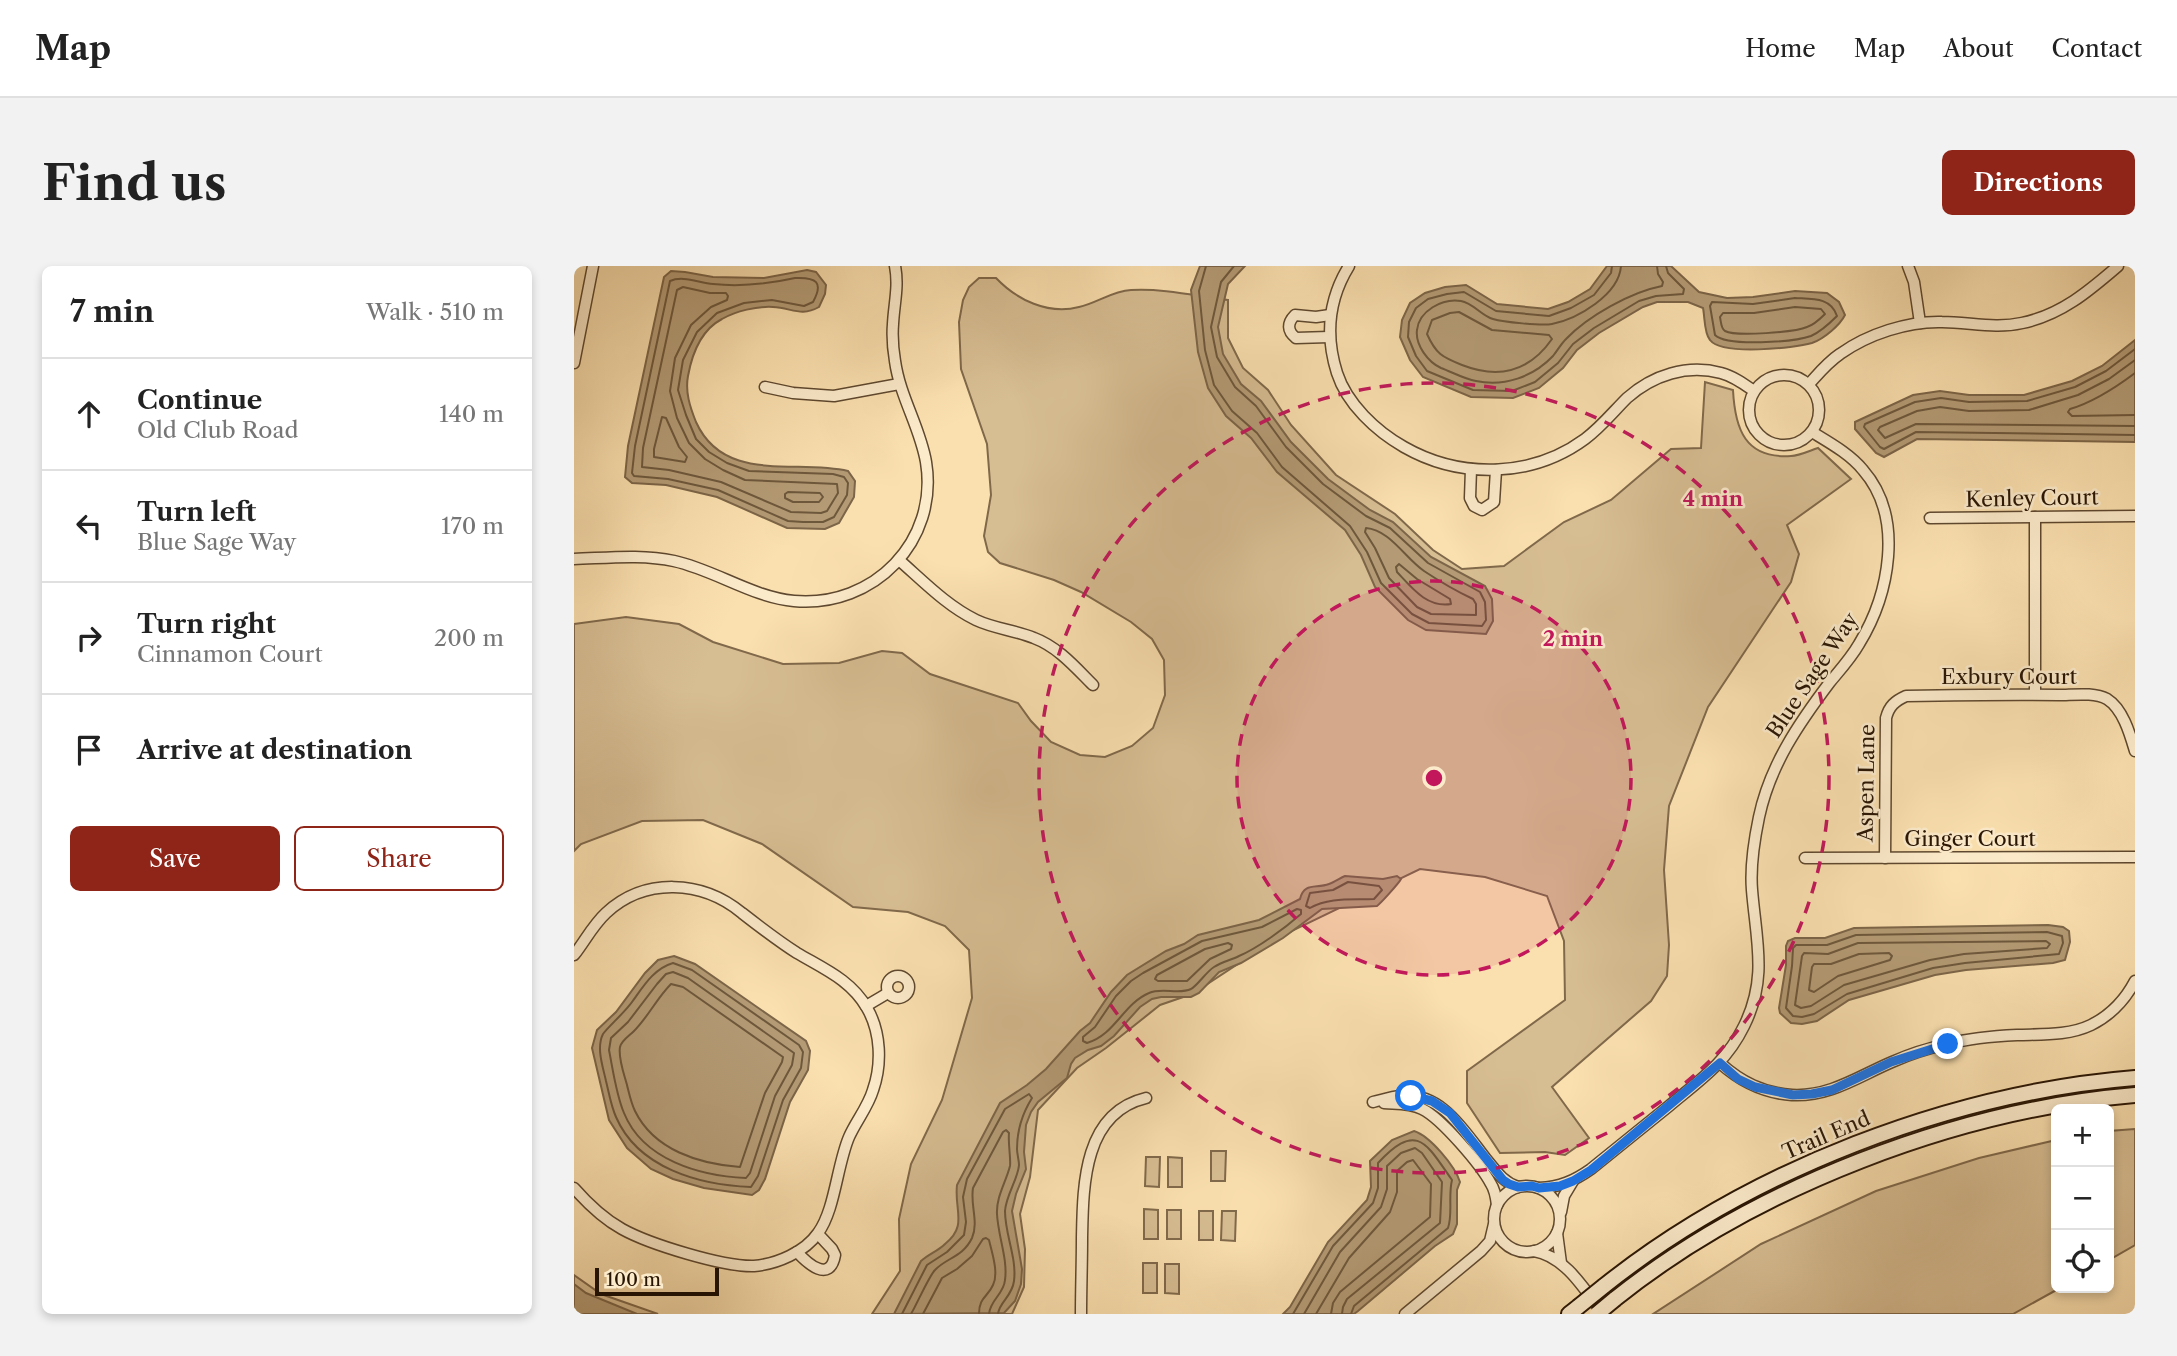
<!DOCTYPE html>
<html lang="en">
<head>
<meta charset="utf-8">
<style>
	body { margin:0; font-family:"Libre Caslon Text",serif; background:#f2f2f2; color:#222 }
	.controls { position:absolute; right:21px; bottom:21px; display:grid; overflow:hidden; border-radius:10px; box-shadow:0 4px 10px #0003 }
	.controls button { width:63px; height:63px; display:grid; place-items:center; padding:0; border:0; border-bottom:2px solid #e0e0e0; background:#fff; color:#222; font:35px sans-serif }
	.scale { position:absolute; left:21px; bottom:18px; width:124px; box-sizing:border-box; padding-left:7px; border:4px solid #291504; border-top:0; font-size:19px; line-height:24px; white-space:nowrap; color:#291504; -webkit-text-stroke:5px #fcebcb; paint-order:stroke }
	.stop { position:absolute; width:21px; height:21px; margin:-16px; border:5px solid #1a73e8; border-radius:50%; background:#fff }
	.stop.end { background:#1a73e8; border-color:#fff; box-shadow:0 2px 7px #0008 }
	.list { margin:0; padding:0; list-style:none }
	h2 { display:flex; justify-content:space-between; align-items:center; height:91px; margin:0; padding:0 28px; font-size:30px }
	h2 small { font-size:23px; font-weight:400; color:#767676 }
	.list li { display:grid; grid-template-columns:46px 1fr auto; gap:21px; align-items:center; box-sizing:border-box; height:112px; padding:0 28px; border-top:2px solid #e0e0e0 }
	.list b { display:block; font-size:26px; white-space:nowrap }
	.list p { margin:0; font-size:23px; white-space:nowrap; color:#767676 }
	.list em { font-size:23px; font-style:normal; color:#767676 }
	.actions { display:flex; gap:14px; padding:21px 28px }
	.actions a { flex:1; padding:16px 0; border:2px solid #8f2418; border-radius:10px; text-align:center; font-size:24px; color:#8f2418 }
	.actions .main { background:#8f2418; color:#fff }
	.icon { flex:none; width:38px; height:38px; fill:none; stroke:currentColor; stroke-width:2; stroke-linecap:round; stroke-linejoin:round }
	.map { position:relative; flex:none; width:1561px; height:1048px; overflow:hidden; border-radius:10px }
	header { display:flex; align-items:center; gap:42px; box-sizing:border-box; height:98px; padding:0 35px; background:#fff; border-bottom:2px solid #e0e0e0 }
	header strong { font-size:33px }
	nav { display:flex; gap:38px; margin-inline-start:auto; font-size:24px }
	.intro { display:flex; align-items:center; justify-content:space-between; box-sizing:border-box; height:168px; padding:0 42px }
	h1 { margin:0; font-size:49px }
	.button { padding:18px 32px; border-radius:10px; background:#8f2418; color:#fff; font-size:24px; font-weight:700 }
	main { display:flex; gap:42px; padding:0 42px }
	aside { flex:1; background:#fff; border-radius:10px; box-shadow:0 4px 10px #0003 }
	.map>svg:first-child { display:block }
	.green { fill:#d7bd92; stroke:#80694b; stroke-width:2 }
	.water { fill:#b49b75; stroke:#7c6548; stroke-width:2 }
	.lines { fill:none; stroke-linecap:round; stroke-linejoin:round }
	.shore { stroke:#6e583c; stroke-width:2 }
	.street-casing { stroke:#5e482f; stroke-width:13 }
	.secondary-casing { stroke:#291504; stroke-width:18 }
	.street { stroke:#fcebcb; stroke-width:10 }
	.secondary { stroke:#fcebcb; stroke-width:14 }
	.secondary-bridge-casing { stroke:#291504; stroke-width:18; stroke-linecap:butt }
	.secondary-bridge { stroke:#fcebcb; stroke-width:14 }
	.route { stroke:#1a73e8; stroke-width:9 }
	.ring { fill:none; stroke:#c2185b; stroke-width:3.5; stroke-dasharray:12 9 }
	.labels { text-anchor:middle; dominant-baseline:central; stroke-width:5; stroke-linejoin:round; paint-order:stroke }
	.street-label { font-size:21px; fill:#291504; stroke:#fcebcb }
	.centre { fill:#c2185b; stroke:#fcebcb; stroke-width:3.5 }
	.ring-label { font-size:21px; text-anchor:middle; font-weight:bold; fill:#c2185b; stroke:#fcebcb; stroke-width:5; stroke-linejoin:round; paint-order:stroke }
</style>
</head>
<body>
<header>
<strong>Map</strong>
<nav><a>Home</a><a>Map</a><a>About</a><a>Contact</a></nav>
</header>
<div class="intro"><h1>Find us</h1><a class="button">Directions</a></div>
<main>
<aside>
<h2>7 min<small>Walk · 510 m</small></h2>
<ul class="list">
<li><svg class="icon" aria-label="ahead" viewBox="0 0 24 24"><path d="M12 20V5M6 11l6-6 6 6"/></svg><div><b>Continue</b><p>Old Club Road</p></div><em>140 m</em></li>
<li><svg class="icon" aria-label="left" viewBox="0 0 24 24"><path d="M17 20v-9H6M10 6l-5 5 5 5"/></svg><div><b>Turn left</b><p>Blue Sage Way</p></div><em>170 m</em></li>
<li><svg class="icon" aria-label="right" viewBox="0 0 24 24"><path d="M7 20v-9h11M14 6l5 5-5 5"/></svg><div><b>Turn right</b><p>Cinnamon Court</p></div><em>200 m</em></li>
<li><svg class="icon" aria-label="arrive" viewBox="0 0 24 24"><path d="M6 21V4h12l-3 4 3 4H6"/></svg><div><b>Arrive at destination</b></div></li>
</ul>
<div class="actions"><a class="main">Save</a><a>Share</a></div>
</aside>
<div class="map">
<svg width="1561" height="1048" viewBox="0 0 1561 1048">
	<rect width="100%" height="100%" fill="#fbe0af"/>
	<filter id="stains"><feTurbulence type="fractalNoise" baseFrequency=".00286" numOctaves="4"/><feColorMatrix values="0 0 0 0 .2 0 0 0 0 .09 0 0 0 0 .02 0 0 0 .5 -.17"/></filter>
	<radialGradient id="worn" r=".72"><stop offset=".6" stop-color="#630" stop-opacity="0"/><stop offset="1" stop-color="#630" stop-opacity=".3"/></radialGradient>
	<g class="green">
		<path d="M 405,12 L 422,12 C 443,34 474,49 505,41 C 523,37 538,25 557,24 C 588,22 623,30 654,34 L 654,72 L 669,102 L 694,124 L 717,159 L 762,209 L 821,248 L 859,284 L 888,303 L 930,300 L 990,256 L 1037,234 L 1097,183 L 1127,182 L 1131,116 L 1159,124 C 1161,163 1171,193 1217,190 C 1225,190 1235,185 1244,182 L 1277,213 L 1213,259 L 1225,288 L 1217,316 L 1134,441 L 1095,540 L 1090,604 L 1095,679 L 1093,710 L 1077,735 L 978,821 L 1015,872 L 991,889 L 971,886 L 926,887 L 893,837 L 893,805 L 991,734 L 990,675 L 973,630 L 911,611 L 846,603 L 705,671 L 618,728 L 586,739 L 532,782 L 503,802 L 464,844 L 456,911 L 446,948 L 451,983 L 450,1021 L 438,1048 L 298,1048 L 326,1005 L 325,953 L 337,898 L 368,834 L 398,732 L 395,684 L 371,660 L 334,646 L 279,641 L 188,578 L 129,554 L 68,555 L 7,578 L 0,585 L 0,358 L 52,351 L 105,358 L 139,376 L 209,398 L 265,397 L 308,385 L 328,387 L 356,408 L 444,437 L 457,455 L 477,476 L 506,489 L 531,491 L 558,480 L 579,462 L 591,429 L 590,394 L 578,373 L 557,356 L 507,326 L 480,314 L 426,297 L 414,286 L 410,270 L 417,229 L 413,178 L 387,103 L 385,56 L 389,34 L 395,21 Z"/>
		<polygon points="1561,863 1561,979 1535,994 1535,865"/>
		<polygon points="1482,874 1482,1022 1486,1022 1439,1048 1079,1048 1187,978 1302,925 1405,892"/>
		<polygon points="637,885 652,885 651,915 637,915"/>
		<polygon points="572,891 586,891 585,921 571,920"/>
		<polygon points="594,891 608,892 608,921 594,921"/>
		<polygon points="570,943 584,944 584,973 570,973"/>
		<rect x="593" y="944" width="14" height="29"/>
		<rect x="625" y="945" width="14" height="29"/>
		<polygon points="648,945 662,945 661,975 647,974"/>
		<rect x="569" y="997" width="14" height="30"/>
		<polygon points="591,998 605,998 605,1028 591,1027"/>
		<polygon points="0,1009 27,1028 84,1048 0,1048"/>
	</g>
	<g class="water">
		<polygon points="626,0 671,0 654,18 644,61 649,88 667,118 687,135 717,176 754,213 796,244 819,256 857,291 911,320 918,333 919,355 912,368 852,364 834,354 801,321 787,289 771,264 703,206 677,172 652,150 634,122 624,86 617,24"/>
		<path d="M 1033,0 L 1097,0 L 1125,26 L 1153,32 L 1179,31 L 1221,25 L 1253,27 L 1265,36 L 1271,49 C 1266,59 1250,73 1238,77 C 1220,82 1148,90 1136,74 C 1130,67 1131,52 1129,42 L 1114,36 L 1083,36 L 1069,41 L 1025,67 L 1003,84 L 989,102 L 965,122 L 939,132 L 897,131 L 849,111 L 836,94 L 826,71 L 828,54 L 836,37 L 851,27 L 871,21 L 892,19 L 923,38 L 974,43 L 994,36 L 1016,23 Z"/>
		<path d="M 233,4 L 242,6 L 252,19 L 251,28 L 245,41 C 227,51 218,42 199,41 C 183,40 162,45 148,53 C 127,64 118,88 114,110 C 111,126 116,141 122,156 C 150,218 222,193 274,205 L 281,215 L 280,231 L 265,257 L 251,263 L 213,262 L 143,231 L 92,219 L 58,217 L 51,211 L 54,180 L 90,11 L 97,5 L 111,6 L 139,11 L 190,12 Z"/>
		<polygon points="1561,74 1561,176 1343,173 1310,191 1302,187 1281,163 1281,156 1339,129 1366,125 1395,129 1450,129 1498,115 1528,100"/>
		<path d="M 771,610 L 809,613 L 823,610 L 827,613 C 825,617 807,637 803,640 L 748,643 L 709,672 L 667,697 L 645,706 L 625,727 L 617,731 L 587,731 L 578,733 L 566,741 L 540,770 L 527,780 L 514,784 L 501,792 L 497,798 L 493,812 L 464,836 L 457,846 L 452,859 L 450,886 L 452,903 L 442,928 L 438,945 L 448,1003 L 447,1018 L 441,1035 L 430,1047 L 320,1048 L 347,995 C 355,988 364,985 371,978 C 394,960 380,944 383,919 L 426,837 L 453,819 L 472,803 L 506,765 L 516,757 L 537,726 L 553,709 L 592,685 L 610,678 L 624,669 L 685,654 L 726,633 C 730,616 742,623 755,618 C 761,616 766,612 771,610 Z"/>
		<polygon points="1474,659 1489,661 1495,665 1496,676 1491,694 1479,697 1392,704 1361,709 1275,734 1243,755 1228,758 1217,757 1206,747 1205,742 1212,699 1212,680 1214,675 1221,672 1251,672 1280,662"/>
		<polygon points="100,690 121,698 232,775 236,785 234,804 216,836 191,913 185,924 178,929 130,922 99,913 77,903 53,882 35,854 18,782 23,764 42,746 71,707 84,694"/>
		<path d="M 840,865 C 856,870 881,900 886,916 L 883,924 L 883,958 L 879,968 L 861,980 L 784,1045 L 780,1048 L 709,1048 L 716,1041 L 754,976 L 793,934 L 797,921 L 796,895 L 818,874 Z"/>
		<polygon points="0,1018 12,1027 63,1048 0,1048"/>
	</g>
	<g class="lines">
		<g class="shore">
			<polyline points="632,0 625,25 631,84 640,119 658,145 683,167 708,201 776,260 793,286 807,317 838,348 855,357 908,360 912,354 911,336 906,326 854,297 816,262 792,250 749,218 712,181 682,140 661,121 643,91 637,61 647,16 660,0"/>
			<polyline points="1038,0 1037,7 1020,29 997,42 975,50 922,45 890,26 873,28 854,33 842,42 835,56 834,71 842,90 853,105 899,124 938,125 961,116 984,97 999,78 1020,62 1065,35 1082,30 1109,28 1110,23 1094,7 1092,0"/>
			<path d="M 1047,0 C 1045,29 1003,53 978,58 C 968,60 929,56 919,53 C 908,50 899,37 887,35 C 868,32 845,45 843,64 C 841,79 854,96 867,102 C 878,106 890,113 902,115 C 930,121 959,111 979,90 C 983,85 987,78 992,73 C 1014,50 1057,26 1088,20 L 1089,16 L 1084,8 L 1083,0"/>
			<path d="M 221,12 C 242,11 250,16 239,36 L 230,40 L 198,34 L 170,37 L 143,47 L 123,66 L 109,94 L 104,124 L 112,149 L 122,173 L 135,186 L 153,197 L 175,205 L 259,208 L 270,211 L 274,217 L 273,229 L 260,251 L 249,256 L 229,256 L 214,255 L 144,224 L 94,213 L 60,210 L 58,207 L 61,180 L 96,15 C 109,9 125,17 139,18 C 167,21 194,18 221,12 Z"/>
			<polygon points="109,21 136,27 152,27 154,30 153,34 137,41 117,59 101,92 96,125 103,152 115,177 131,193 149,204 171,214 263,218 264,227 253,245 247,247 217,246 147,216 95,204 68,201 69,182 103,24"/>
			<path d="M 1221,32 C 1238,33 1257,31 1263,50 C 1256,57 1246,66 1237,70 C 1220,76 1153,81 1141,69 L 1136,40 L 1138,36 L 1179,38 Z"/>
			<path d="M 1221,41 L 1247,43 L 1251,48 C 1246,53 1240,59 1233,61 C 1222,66 1162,71 1151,65 C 1147,63 1147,56 1146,51 L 1149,47 L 1180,47 Z"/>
			<path d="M 885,46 L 918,64 L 975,69 L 978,73 C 955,106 924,113 888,99 C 868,91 862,88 853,68 L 858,54 L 876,47 Z"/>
			<polyline points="1561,83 1532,105 1501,121 1453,135 1395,136 1367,132 1341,136 1291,158 1290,161 1306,181 1310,183 1342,166 1561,169"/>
			<polyline points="1561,94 1535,113 1504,129 1455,144 1395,145 1366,141 1343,145 1306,161 1304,164 1311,172 1342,158 1561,160"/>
			<path d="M 1561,107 C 1541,122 1520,136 1496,143 L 1494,146 L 1498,150 L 1561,149"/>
			<polygon points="88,151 92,152 105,181 113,191 111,196 80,191 80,183"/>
			<polygon points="214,226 246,227 249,231 245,236 219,236 211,232 211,228"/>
			<path d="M 792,262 C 816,264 831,292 850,305 C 865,315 882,325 899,333 L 902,338 L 902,349 L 857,348 L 843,341 L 815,312 L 801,282 L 791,266 Z"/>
			<path d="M 825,298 L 843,313 L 876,333 L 877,338 C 853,342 838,322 823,306 L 822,301 Z"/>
			<path d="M 774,616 L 805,620 L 808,624 L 800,633 C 778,634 755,631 736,642 L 732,640 L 736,627 L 759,624 Z"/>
			<path d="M 723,643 L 727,644 L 727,648 C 711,662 684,682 665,690 C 657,694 648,696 640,701 C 632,706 624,719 617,723 C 605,729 588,721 575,727 C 549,738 541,769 513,777 L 509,775 L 509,771 L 521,761 L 542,730 L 557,715 L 569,707 L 628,675 L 688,661 Z"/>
			<polygon points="1473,666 1488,670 1489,677 1485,688 1391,697 1359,702 1273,728 1240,748 1228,751 1219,750 1212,742 1218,700 1219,682 1222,679 1253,679 1282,669"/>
			<polygon points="1472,675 1476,678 1473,682 1390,688 1356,694 1270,719 1237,740 1227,742 1221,739 1228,690 1230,687 1254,688 1284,677"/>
			<polygon points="654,677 658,679 657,683 636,693 613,715 584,715 581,713 583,709 631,683"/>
			<polygon points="1315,687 1318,690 1316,694 1264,710 1240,726 1235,724 1238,701 1240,698 1257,698 1285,688"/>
			<path d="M 99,697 L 118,704 L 225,779 L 229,786 L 227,802 L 209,834 L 184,910 L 177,921 C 125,919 64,902 42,851 C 37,840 35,827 32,815 C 29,801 22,782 29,768 C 34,761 51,746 58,736 C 69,721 79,703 99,697 Z"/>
			<path d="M 99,706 L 114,712 L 220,787 L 218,799 L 201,830 L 176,907 L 172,912 C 126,910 69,894 50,847 C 42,828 39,804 35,784 L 37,772 L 54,756 L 83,718 L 92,708 Z"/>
			<path d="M 97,718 L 109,721 L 209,791 L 208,796 L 191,827 L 166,901 C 125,898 80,884 61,845 C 57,837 55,827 53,819 C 50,808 44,792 46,781 C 47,775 55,770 60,765 C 74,751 83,732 97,718 Z"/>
			<path d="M 328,1048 L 353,999 L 373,986 L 390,969 L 392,956 L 389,931 L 393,913 L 431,843 L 455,828 L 458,832 C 448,848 443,864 443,883 C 443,888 445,894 445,899 C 444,913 432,929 431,945 C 431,969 443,992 440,1015 C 438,1031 425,1036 424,1048"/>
			<path d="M 337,1048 C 343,1038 355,1010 361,1004 C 372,992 389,991 398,972 C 405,956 396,939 399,922 L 429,866 L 432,864 L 435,867 C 434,877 437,894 436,900 C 432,916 422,931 423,948 C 424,970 434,993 431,1014 C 430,1028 416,1034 415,1048"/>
			<path d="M 349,1048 L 368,1012 L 383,1003 L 398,990 L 409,973 L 412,972 L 415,974 C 418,987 425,1007 419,1019 C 414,1031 405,1031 405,1048"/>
			<path d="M 719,1048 L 759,980 L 799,937 L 804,922 L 804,897 C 843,855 852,877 878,914 C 874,930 879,948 874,962 L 780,1040 L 777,1048"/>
			<polyline points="730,1048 766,986 807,941 813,923 813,900 827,887 841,882 848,887 868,916 866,957 773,1033 769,1041 768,1048"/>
			<polyline points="742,1048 775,992 816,946 823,926 823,905 833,896 839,894 857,918 856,951 766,1026 759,1037 757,1048"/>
		</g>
		<g class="street-casing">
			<g id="street">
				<path d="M 775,0 C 754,34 751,69 763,107 C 773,138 802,165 830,181 C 886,213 958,212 1011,173 C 1027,161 1039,146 1053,132 C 1079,109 1113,98 1147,107 C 1159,110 1170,118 1180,125"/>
				<polyline points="1334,0 1340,16 1346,57"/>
				<path d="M 755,71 L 722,72 C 713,65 713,57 721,49 L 742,51 L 756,49"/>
				<polyline points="0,97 19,0"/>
				<circle cx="1210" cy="144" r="35"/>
				<path d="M 1235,118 C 1245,107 1254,96 1266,88 C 1294,68 1334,55 1368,56 C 1395,56 1421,63 1448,57 C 1487,49 1515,25 1544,0"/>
				<polyline points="191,121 219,127 260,130 325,118"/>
				<polyline points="897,203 896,232 900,240 908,244 920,236 922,204"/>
				<polyline points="1461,251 1461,428"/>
				<polyline points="1356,252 1561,250"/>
				<path d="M 0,293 C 33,292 68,288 100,295 C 141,304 178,331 220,335 C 300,342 365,275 352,196 C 346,161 326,131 321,95 C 319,83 318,70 319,58 C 320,38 325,20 321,0"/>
				<path d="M 325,294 C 349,315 373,340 402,354 C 421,363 441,364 460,372 C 484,381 501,401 519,419"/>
				<polyline points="1231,592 1561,591"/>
				<path d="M 1311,592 L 1312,452 C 1315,440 1321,435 1332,430 C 1383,429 1434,428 1485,429 C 1499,429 1520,426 1533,433 C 1549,443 1556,468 1561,485"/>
				<path d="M 0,689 C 11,675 19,659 32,647 C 71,611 128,614 168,647 C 186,661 204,675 223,687 C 250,703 277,714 293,742 C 307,766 308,798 299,824 C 294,841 282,855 275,871 C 263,899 261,944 244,967 C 231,986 203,998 180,1000 C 149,1001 75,978 48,963 C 30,953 14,938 0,922"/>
				<circle cx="324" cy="721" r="11"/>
				<polyline points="292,740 314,727"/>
				<path d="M 1146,797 C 1167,816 1189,827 1218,829 C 1256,831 1285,810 1318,796 C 1336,788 1355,782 1374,778 C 1397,772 1420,770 1443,769 C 1467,768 1494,770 1517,759 C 1537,749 1551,734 1561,715"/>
				<path d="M 799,836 C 808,834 817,831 826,830 C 867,825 890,865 912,893 C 922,905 929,916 944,921"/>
				<path d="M 810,837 C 823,838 836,837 848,843 C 867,852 907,899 917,918 C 921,924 922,931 923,939"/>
				<circle cx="953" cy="953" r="33"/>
				<path d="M 965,922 C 986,921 1000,915 1017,903 C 1043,882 1069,861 1095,840 C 1126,814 1152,797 1170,760 C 1194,712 1182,674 1178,624 C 1176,600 1180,575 1185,551 C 1196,499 1225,457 1256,416 C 1266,404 1277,392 1285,378 C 1315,329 1331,252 1289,204 C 1276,188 1256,177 1238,166"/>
				<polyline points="987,946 990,930 999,915"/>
				<polyline points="983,967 987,997"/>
				<path d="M 960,985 C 991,990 1011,1024 1029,1048"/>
				<path d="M 223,986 C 233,997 256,1018 261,989 L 258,983 L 244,968"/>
				<path d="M 507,1048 C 507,1023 508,997 508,972 C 509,920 509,847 572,832"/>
				<polyline points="831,1048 907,985 916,975 920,958"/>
			</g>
		</g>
		<g class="secondary-casing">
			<g id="secondary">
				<path d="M 1030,1020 C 1176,904 1376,827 1561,812"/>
				<path d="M 1041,1033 C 1181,921 1383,844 1561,829"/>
				<polyline points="995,1048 1004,1041"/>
			</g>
		</g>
		<use href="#street" class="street"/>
		<use href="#secondary" class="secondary"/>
		<g class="secondary-bridge-casing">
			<g id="secondary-bridge">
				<polyline points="1004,1041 1030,1020"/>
				<polyline points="1023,1048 1041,1033"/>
			</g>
		</g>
		<use href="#secondary-bridge" class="secondary-bridge"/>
	</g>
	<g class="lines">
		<polyline class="route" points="837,830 858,835 876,847 929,914 935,918 944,921 958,920 965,922 986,920 999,915 1017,904 1146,797 1164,813 1181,821 1219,829 1238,828 1258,824 1317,796 1374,778"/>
	</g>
	<circle cx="860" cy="512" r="197" fill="#c2185b" fill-opacity=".12"/>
	<g class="ring">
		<circle cx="860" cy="512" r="197"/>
		<circle cx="860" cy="512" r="395"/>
	</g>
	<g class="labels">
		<g class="street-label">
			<text transform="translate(1458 232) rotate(-1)">Kenley Court</text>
			<text transform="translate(1238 409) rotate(-56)">Blue Sage Way</text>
			<text x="1435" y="410">Exbury Court</text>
			<text transform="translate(1292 517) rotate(-89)">Aspen Lane</text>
			<text x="1396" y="572">Ginger Court</text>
			<text transform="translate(1252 869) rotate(-23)">Trail End</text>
		</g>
	</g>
	<circle cx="860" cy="512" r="10" class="centre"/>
	<g class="ring-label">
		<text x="1139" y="240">4 min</text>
		<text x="999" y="380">2 min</text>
	</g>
	<rect width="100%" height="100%" filter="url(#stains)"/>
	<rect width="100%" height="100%" fill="url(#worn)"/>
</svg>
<div class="controls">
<button>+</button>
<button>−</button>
<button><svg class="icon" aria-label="locate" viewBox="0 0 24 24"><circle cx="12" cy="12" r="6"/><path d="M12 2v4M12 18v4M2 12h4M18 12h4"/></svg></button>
</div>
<div class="scale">100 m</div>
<div class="stop" style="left:837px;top:830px"></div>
<div class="stop end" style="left:1374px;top:778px"></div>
</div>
</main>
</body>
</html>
